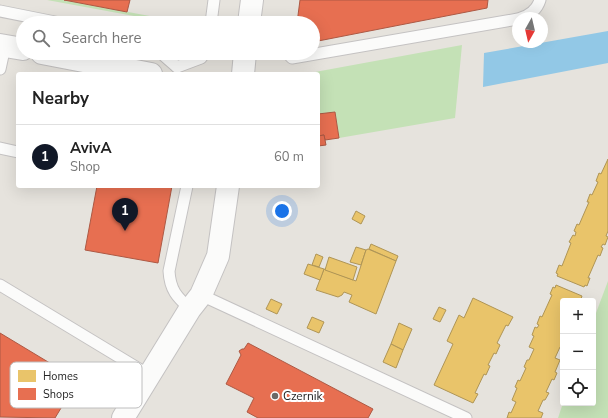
<!DOCTYPE html>
<html lang="en">
<head>
<meta charset="utf-8">
<style>
	body { margin:0; font-family:"Nunito Sans",sans-serif; background:#f6f6f6; color:#222 }
	.controls { position:absolute; right:12px; bottom:12px; display:grid; overflow:hidden; border-radius:4px; box-shadow:0 4px 16px #0002 }
	.controls button { width:36px; height:36px; display:grid; place-items:center; padding:0; border:0; border-bottom:1px solid #e0e0e0; background:#fff; color:#222; font:20px sans-serif }
	.compass { position:absolute; left:512px; top:12px; width:36px; height:36px; border-radius:50%; background:#fff; box-shadow:0 4px 16px #0002; rotate:188deg }
	.you { position:absolute; left:282px; top:211px; width:14px; height:14px; margin:-10px; border:3px solid #fff; border-radius:50%; background:#1a73e8; box-shadow:0 0 0 6px #1a73e833 }
	.badge { display:grid; place-items:center; width:26px; height:26px; border-radius:50%; background:#111827; color:#fff; font-size:13px; font-weight:700 }
	.pin { position:absolute; translate:-50% -33px; filter:drop-shadow(0 1px 2px #0008) }
	.pin::after { content:''; position:absolute; top:21px; width:14px; height:12px; background:inherit; clip-path:polygon(0 0,100% 0,50% 100%) }
	.list { margin:0; padding:0; list-style:none }
	h2 { display:flex; justify-content:space-between; align-items:center; height:52px; margin:0; padding:0 16px; font-size:17px }
	h2 small { font-size:13px; font-weight:400; color:#767676 }
	.list li { display:grid; grid-template-columns:26px 1fr auto; gap:12px; align-items:center; box-sizing:border-box; height:64px; padding:0 16px; border-top:1px solid #e0e0e0 }
	.list b { display:block; font-size:15px; white-space:nowrap }
	.list p { margin:0; font-size:13px; white-space:nowrap; color:#767676 }
	.list em { font-size:13px; font-style:normal; color:#767676 }
	.icon { flex:none; width:22px; height:22px; fill:none; stroke:currentColor; stroke-width:2; stroke-linecap:round; stroke-linejoin:round }
	.map { position:relative; flex:none; width:608px; height:418px; overflow:hidden }
	.search { position:absolute; background:#fff; box-shadow:0 4px 16px #0002; left:16px; top:16px; width:304px; height:44px; display:flex; align-items:center; gap:10px; box-sizing:border-box; padding:0 14px; border-radius:22px; color:#767676; font-size:15px }
	.panel { position:absolute; background:#fff; box-shadow:0 4px 16px #0002; left:16px; top:72px; width:304px; height:116px; border-radius:4px }
	.map>svg:first-child { display:block }
	.green { fill:#c4e1b6 }
	.water { fill:#92c8e6 }
	.homes { fill:#e9c46a; stroke:#af9556 }
	.shops { fill:#e76f51; stroke:#ad5944 }
	.lines { fill:none; stroke-linecap:round; stroke-linejoin:round }
	.service-casing { stroke:#c4c2c2; stroke-width:13 }
	.minor-casing { stroke:#c4c2c2; stroke-width:24 }
	.service { stroke:#fbfbfa; stroke-width:11 }
	.minor { stroke:#fbfbfa; stroke-width:22 }
	.poi-dot { fill:#6a6967; stroke:#fff; stroke-width:1.5 }
	.labels { text-anchor:middle; dominant-baseline:central; stroke-width:4; stroke-linejoin:round; paint-order:stroke }
	.poi-label { font-size:12px; fill:#272727; stroke:#fff; text-anchor:start }
	.key { fill:#fff; stroke:#bebebe; stroke-width:1 }
	.key-label { font-size:11px; fill:#272727 }
</style>
</head>
<body>
<div class="map">
<svg width="608" height="418" viewBox="0 0 608 418">
	<rect width="100%" height="100%" fill="#e6e3dd"/>
	<g class="green">
		<polygon points="47,0 64,0 187,23 136,23 134,16"/>
		<polygon points="462,45 455,118 339,138 335,112 320,114 318,96 318,74 315,74 315,72"/>
		<polygon points="608,281 608,418 558,418 563,403 593,403 593,321"/>
	</g>
	<polygon class="water" points="608,31 608,63 483,87 484,53"/>
	<g class="homes">
		<polygon points="608,159 608,231 606,236 608,237 605,245 603,244 601,247 603,248 600,256 598,255 588,278 590,278 587,286 585,285 584,287 557,276 558,274 556,273 559,265 562,266 571,243 569,242 573,235 575,236 576,232 574,231 577,224 579,225 589,202 587,202 590,194 592,195 598,182 596,181 599,173 601,174"/>
		<polygon points="356,211 365,216 361,224 352,219"/>
		<polygon points="371,244 398,256 396,261 369,249"/>
		<polygon points="356,247 366,250 361,265 350,262"/>
		<polygon points="368,249 396,261 376,314 349,302 352,295 344,292 342,295 338,297 316,290 324,269 356,281 366,250"/>
		<polygon points="316,254 323,257 319,267 312,265"/>
		<polygon points="329,257 357,267 353,280 325,270"/>
		<polygon points="308,264 324,269 320,280 304,274"/>
		<polygon points="556,285 582,296 581,299 583,300 583,301 563,301 563,348 560,347 555,358 560,360 555,372 557,373 554,380 552,379 546,392 549,393 545,400 543,400 538,411 543,413 541,418 507,418 509,412 511,413 516,402 512,400 517,388 515,387 518,380 520,381 526,368 524,367 527,360 529,360 534,349 529,347 534,336 532,335 535,327 537,328 539,325 537,324 540,316 542,317 552,295 550,294 553,287 555,288"/>
		<polygon points="473,298 513,317 508,326 506,325 497,343 500,345 496,354 494,353 488,365 490,366 486,375 484,374 475,393 478,394 473,403 434,385 453,344 447,341 459,315 464,318"/>
		<polygon points="271,299 282,304 277,314 266,309"/>
		<polygon points="439,307 446,310 440,322 433,319"/>
		<polygon points="312,317 324,322 319,333 307,328"/>
		<polygon points="399,323 412,329 403,350 391,344"/>
		<polygon points="391,344 403,350 396,368 383,362"/>
	</g>
	<g class="shops">
		<polygon points="64,0 130,0 127,12"/>
		<polygon points="300,0 488,0 487,8 313,42 313,23 297,23"/>
		<polygon points="335,112 339,138 325,140 324,135 318,136 318,114"/>
		<polygon points="324,135 326,145 318,146 318,136"/>
		<polygon points="97,186 172,186 158,263 85,250"/>
		<polygon points="0,333 78,380 55,418 0,417"/>
		<polygon points="248,343 373,409 368,418 258,418 247,412 254,398 226,384 241,355 239,351 242,349 244,349"/>
	</g>
	<g class="lines">
		<g class="service-casing">
			<g id="service">
				<polyline points="0,11 60,23"/>
				<path d="M 521,18 C 530,15 537,10 540,0"/>
				<polyline points="211,23 214,0"/>
				<polyline points="161,53 177,67"/>
				<polyline points="287,53 292,58 518,19"/>
				<polyline points="177,67 201,58 205,53"/>
				<polyline points="0,69 5,46"/>
				<polyline points="0,148 18,152"/>
				<path d="M 187,186 L 169,271 C 170,290 177,297 190,309"/>
				<polyline points="0,285 149,375"/>
				<polyline points="201,295 466,418"/>
			</g>
		</g>
		<g class="minor-casing">
			<g id="minor">
				<polyline points="249,23 252,0"/>
				<polyline points="0,45 23,49"/>
				<polyline points="42,53 151,74"/>
				<polyline points="243,74 245,53"/>
				<polyline points="123,418 190,309 201,295 218,256 228,186"/>
			</g>
		</g>
		<use href="#service" class="service"/>
		<use href="#minor" class="minor"/>
	</g>
	<circle class="poi-dot" cx="275" cy="396" r="4"/>
	<g class="labels">
		<g class="poi-label">
			<text x="283" y="396">Czernik</text>
		</g>
	</g>
	<rect x="10" y="362" width="132" height="46" rx="6" class="key"/>
	<rect x="18" y="370" width="18" height="12" fill="#e9c46a"/>
	<rect x="18" y="388" width="18" height="12" fill="#e76f51"/>
	<g class="key-label">
		<text x="43" y="380">Homes</text>
		<text x="43" y="398">Shops</text>
	</g>
</svg>
<div class="controls">
<button>+</button>
<button>−</button>
<button><svg class="icon" aria-label="locate" viewBox="0 0 24 24"><circle cx="12" cy="12" r="6"/><path d="M12 2v4M12 18v4M2 12h4M18 12h4"/></svg></button>
</div>
<svg class="compass" viewBox="-18 -18 36 36"><path d="M0-13l5 13h-10z" fill="#e53935"/><path d="M0 13l5-13h-10z" fill="#767676"/></svg>
<div class="you"></div>
<div class="pin badge" style="left:125px;top:231px">1</div>
<div class="search"><svg class="icon" aria-label="search" viewBox="0 0 24 24"><circle cx="10" cy="10" r="6"/><path d="M15 15l6 6"/></svg>Search here</div>
<section class="panel">
<h2>Nearby<small></small></h2>
<ul class="list">
<li><span class="badge">1</span><div><b>AvivA</b><p>Shop</p></div><em>60 m</em></li>
</ul>
</section>
</div>
</body>
</html>
